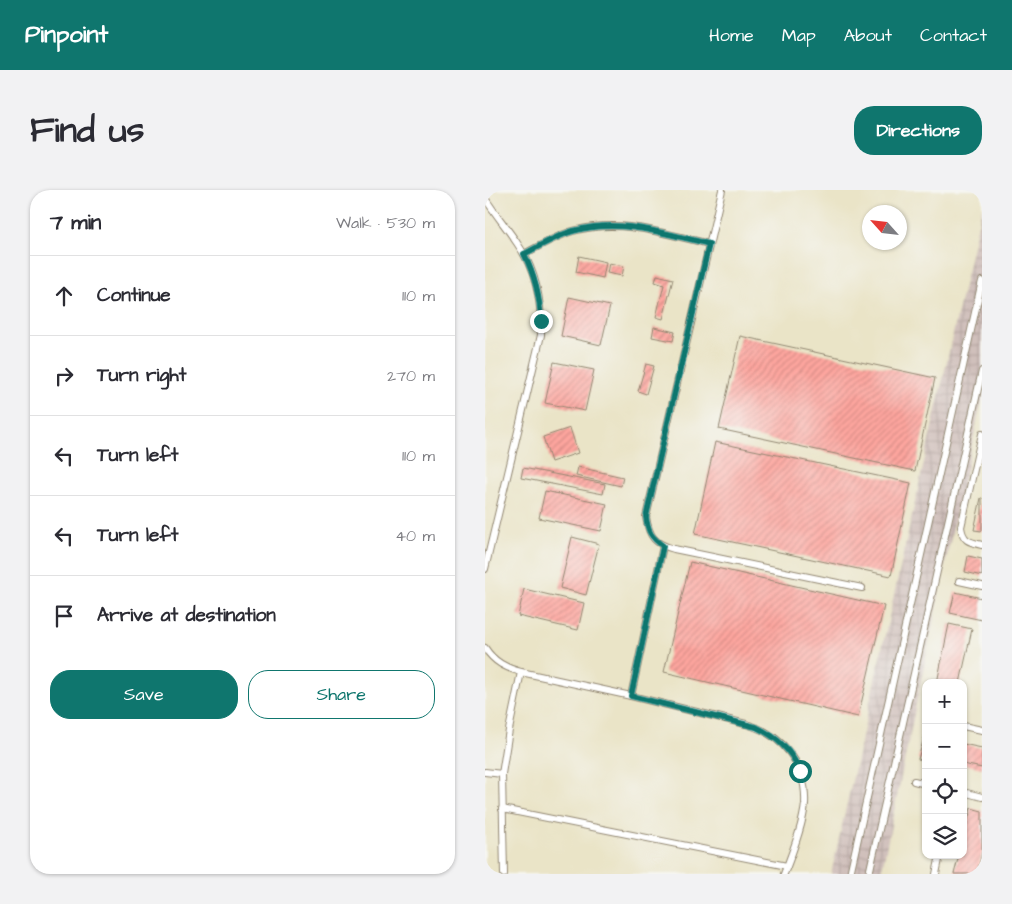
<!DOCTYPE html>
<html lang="en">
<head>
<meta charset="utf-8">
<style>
	body { margin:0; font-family:"Architects Daughter",sans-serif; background:#f2f2f3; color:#2b2b33 }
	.controls { position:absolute; right:15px; bottom:15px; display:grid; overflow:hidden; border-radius:10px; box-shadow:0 1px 4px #0004 }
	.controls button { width:45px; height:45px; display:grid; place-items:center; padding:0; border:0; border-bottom:1px solid #e1e1e2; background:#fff; color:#2b2b33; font:25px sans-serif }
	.compass { position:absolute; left:377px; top:15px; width:45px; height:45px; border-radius:50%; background:#fff; box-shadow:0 1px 4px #0004; rotate:297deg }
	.stop { position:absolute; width:15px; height:15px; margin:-11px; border:4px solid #0f766e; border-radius:50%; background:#fff }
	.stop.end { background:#0f766e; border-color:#fff; box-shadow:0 1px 5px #0008 }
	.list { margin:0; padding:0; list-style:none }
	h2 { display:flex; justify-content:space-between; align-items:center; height:65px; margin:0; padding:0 20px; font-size:21px }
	h2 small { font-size:16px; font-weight:400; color:#7c7c81 }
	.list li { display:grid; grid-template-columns:32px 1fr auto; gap:15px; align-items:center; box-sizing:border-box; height:80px; padding:0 20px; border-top:1px solid #e1e1e2 }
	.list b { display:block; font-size:19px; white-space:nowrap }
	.list em { font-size:16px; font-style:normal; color:#7c7c81 }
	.actions { display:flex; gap:10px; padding:15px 20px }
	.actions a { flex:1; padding:11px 0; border:1px solid #0f766e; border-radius:20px; text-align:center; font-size:18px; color:#0f766e }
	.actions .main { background:#0f766e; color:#fff }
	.icon { flex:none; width:28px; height:28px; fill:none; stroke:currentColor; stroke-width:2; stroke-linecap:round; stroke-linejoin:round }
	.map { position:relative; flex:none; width:497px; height:684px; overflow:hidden; border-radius:20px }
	header { display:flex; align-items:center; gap:30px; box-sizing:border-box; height:70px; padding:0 25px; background:#0f766e; color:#fff }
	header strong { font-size:24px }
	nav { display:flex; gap:28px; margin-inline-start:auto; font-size:18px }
	.intro { display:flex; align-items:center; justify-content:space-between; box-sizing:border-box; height:120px; padding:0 30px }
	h1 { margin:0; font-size:35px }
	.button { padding:12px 22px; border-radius:20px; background:#0f766e; color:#fff; font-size:18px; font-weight:700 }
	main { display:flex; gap:30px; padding:0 30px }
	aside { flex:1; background:#fff; border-radius:20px; box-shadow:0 1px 4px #0004 }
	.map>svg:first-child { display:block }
	.industrial { fill:url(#industrial-grid) }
	.building { fill:url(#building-hatch) }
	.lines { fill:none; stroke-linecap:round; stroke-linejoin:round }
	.service-casing { stroke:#928772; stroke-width:8 }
	.service { stroke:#fff; stroke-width:6 }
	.route { stroke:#0f766e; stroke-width:6 }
</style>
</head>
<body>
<header>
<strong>Pinpoint</strong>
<nav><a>Home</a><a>Map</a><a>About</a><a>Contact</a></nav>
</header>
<div class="intro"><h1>Find us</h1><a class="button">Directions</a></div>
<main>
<aside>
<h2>7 min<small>Walk · 530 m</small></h2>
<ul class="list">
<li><svg class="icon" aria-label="ahead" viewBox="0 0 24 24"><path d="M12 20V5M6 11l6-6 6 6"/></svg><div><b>Continue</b></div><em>110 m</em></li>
<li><svg class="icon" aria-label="right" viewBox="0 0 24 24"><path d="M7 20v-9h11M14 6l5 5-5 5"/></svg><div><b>Turn right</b></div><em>270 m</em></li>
<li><svg class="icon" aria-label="left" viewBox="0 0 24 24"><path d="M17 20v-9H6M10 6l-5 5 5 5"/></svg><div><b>Turn left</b></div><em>110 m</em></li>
<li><svg class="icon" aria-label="left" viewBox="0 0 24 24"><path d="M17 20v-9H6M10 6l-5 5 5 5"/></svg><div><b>Turn left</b></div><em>40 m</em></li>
<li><svg class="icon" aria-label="arrive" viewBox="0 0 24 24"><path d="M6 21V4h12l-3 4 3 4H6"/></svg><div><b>Arrive at destination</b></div></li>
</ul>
<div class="actions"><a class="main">Save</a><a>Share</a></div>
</aside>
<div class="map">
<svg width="497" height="684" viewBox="0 0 497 684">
	<defs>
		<pattern id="industrial-grid" width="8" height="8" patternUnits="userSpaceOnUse" patternTransform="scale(1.25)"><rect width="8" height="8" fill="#d0c0bb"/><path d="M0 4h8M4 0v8" fill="none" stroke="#b4a5a0"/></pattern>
		<pattern id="building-hatch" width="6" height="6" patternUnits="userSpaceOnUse" patternTransform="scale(1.25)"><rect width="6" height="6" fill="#fea69f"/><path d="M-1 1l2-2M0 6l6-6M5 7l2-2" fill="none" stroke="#cf8781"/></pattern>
	</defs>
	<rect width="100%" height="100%" fill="#f6f6f2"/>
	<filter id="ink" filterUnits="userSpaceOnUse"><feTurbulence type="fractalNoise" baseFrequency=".02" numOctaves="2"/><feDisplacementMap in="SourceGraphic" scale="10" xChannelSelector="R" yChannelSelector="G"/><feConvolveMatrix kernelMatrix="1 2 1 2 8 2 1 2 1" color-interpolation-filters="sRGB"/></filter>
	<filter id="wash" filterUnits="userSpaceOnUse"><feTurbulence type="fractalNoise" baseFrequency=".0096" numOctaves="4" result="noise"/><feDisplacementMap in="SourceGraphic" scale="20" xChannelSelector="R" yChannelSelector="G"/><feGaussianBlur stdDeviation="1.12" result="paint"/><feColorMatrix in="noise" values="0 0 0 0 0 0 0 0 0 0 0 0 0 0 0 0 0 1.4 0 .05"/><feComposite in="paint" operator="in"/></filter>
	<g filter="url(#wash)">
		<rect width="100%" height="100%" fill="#eae4c7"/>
		<polygon class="industrial" points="497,16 497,209 461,370 396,684 346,684"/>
		<g id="blocks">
			<g class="building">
				<polygon points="94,66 121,72 118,88 91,82"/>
				<polygon points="124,73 139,76 137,86 122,83"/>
				<polygon points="172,85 188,89 178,129 171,127 179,95 170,92"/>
				<polygon points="84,107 125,116 116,155 76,146"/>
				<polygon points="169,137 190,142 188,151 167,147"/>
				<polygon points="255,146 450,188 430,281 234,239"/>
				<polygon points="69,172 109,180 100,221 60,213"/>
				<polygon points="161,174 169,176 161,204 153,201"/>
				<polygon points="85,238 93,263 66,272 58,247"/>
				<polygon points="230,252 426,293 406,386 210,344"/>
				<polygon points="93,277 138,287 136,296 91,286"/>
				<polygon points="38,278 120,294 118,304 36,288"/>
				<polygon points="60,301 122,314 116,341 54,328"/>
				<polygon points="496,308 497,308 497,341 489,340"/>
				<polygon points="87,347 114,354 101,405 75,398"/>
				<polygon points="483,366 497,369 497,386 480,382"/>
				<polygon points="205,372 399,416 373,527 179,482"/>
				<polygon points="39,399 99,413 93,440 33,426"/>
				<polygon points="470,402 497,408 497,430 465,423"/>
				<polygon points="464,434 487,439 475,493 452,493"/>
				<polygon points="440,544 441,544 441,571 433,569"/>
				<polygon points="478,554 497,558 497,578 478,574"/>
				<polygon points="486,618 497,621 497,663 492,684 469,684 474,665 478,665 478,648"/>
			</g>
		</g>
	</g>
	<g filter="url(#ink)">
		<use href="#blocks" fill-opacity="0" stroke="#928772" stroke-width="1"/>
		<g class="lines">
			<g class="service-casing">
				<g id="service">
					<path d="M 237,0 L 161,327 C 164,347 170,354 189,359 L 377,398"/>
					<path d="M 0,8 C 10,24 22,38 32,53 C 51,80 57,112 56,145 L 0,379"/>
					<path d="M 39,64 C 55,56 71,46 88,41 C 135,28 178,43 224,54"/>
					<path d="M 497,244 L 476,337 C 478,351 484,352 497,355"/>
					<polyline points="474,391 497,396"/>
					<path d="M 0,458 C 9,472 21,478 36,482 L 146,506 L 261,534 C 297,544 322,574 320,614 C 318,635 307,664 299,684"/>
					<polyline points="146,506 178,356"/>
					<polyline points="478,536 497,540"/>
					<polyline points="0,582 17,584"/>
					<polyline points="429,591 441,594"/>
					<polyline points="478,602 497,607"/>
					<polyline points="17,619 302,676"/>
					<polyline points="19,684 17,584 24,540 36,482"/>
					<polyline points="365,684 497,91"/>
					<polyline points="384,684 497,181"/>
					<polyline points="451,684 455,665"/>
				</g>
			</g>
			<use href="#service" class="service"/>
		</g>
	</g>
	<g class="lines" filter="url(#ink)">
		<path class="route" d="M 56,131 C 55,107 50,86 39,64 C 55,56 71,46 88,41 C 135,28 178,43 224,54 L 161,327 C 163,342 166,347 178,356 L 146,506 L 271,537 C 292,547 306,560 315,581"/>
	</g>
</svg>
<div class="controls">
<button>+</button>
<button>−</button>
<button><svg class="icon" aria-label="locate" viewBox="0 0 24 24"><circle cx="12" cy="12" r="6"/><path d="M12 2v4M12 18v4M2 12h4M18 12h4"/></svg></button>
<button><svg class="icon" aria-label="layers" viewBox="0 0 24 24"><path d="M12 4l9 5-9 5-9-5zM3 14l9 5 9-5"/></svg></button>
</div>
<svg class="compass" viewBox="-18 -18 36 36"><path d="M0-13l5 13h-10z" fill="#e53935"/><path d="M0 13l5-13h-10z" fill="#7c7c81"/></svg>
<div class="stop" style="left:315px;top:581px"></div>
<div class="stop end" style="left:56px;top:131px"></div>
</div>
</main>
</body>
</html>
